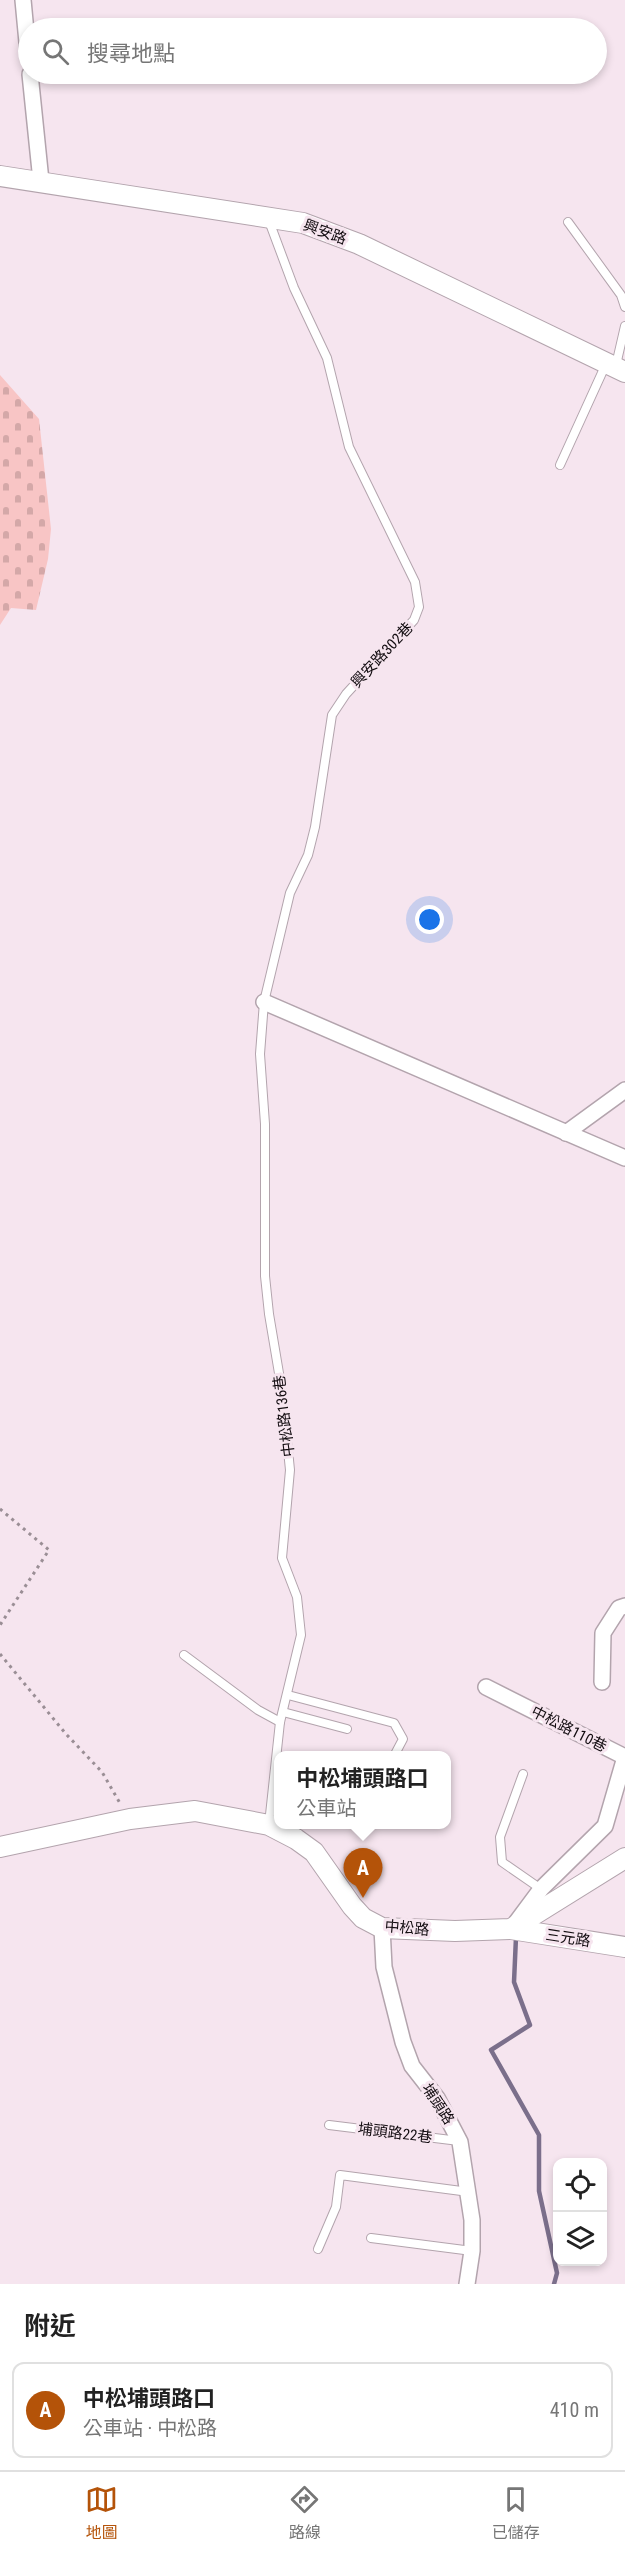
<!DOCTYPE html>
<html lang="zh-TW">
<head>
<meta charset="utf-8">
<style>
	body { margin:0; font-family:"Roboto Condensed","Noto Sans TC",sans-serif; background:#f2f2f2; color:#222 }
	.controls { position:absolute; right:18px; bottom:18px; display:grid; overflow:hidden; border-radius:12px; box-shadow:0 3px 9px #0003 }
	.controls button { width:54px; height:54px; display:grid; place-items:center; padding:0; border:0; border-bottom:2px solid #e0e0e0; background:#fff; color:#222; font:30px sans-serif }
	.you { position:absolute; left:430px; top:920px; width:21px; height:21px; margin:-15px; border:4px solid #fff; border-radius:50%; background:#1a73e8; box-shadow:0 0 0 9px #1a73e833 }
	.badge { display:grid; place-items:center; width:39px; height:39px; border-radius:50%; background:#b45309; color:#fff; font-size:20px; font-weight:700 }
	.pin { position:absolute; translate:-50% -50px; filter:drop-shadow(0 2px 3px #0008) }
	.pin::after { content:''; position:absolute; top:32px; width:21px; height:18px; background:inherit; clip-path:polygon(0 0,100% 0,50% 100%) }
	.popup { position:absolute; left:274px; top:1751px; width:177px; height:78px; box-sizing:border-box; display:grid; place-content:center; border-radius:12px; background:#fff; filter:drop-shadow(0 2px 4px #0005); font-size:20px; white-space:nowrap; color:#767676 }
	.popup b { font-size:22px; color:#222 }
	.popup::after { content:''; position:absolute; left:50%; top:100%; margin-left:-12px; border:12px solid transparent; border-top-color:#fff }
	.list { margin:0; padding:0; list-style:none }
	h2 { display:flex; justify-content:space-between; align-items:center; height:78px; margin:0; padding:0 24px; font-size:26px }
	h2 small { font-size:20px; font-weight:400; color:#767676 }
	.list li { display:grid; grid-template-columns:39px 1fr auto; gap:18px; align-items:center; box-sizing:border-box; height:96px; margin:0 12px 12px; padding:0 12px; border:2px solid #e0e0e0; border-radius:12px }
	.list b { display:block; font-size:22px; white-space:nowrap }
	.list p { margin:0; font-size:20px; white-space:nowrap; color:#767676 }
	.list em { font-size:20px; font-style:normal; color:#767676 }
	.icon { flex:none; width:33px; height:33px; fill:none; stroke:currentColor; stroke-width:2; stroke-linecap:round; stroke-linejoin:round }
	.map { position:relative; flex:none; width:625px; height:2284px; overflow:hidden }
	.search { position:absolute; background:#fff; box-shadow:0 3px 9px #0003; left:18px; right:18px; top:18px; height:66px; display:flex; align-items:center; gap:15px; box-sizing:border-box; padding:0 21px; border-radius:33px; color:#767676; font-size:22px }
	.sheet { height:186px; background:#fff }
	nav { display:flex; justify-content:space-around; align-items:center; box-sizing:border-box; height:84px; border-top:2px solid #e0e0e0; background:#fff; font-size:16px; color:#767676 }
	nav a { display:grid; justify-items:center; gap:3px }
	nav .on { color:#b45309 }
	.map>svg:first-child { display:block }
	.cemetery { fill:url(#cemetery-stones) }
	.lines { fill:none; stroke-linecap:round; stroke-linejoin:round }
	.stream { stroke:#7b6f8b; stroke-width:4.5 }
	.service-casing { stroke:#b3a4ad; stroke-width:10 }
	.minor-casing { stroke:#b3a4ad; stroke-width:18 }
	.tertiary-casing { stroke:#b3a4ad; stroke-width:22 }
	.path { stroke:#9a8e95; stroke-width:3; stroke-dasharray:3 4.5; stroke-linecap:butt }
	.service { stroke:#fff; stroke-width:8 }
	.minor { stroke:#fff; stroke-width:15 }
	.tertiary { stroke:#fff; stroke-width:20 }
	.labels { text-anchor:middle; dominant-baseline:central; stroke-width:6; stroke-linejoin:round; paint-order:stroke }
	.street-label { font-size:15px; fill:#120c10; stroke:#f6e5ef }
</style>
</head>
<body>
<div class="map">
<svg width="625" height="2284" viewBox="0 0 625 2284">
	<defs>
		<pattern id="cemetery-stones" width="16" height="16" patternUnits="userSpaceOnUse" patternTransform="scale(1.5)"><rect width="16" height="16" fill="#f8c5c5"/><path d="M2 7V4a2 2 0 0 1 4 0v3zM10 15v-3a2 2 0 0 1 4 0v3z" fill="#d4a8a8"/></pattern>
	</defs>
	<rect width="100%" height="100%" fill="#f6e5ef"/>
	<polygon class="cemetery" points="0,375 39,419 51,529 48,559 36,610 11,608 0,625"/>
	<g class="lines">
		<polyline class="stream" points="516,1937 514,1982 530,2025 491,2050 539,2135 539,2191 557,2273 554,2284"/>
		<g class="service-casing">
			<g id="service">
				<polyline points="568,222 621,295 625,307"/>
				<polyline points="616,365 625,326"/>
				<polyline points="560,465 606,364"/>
				<polyline points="184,1655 258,1710 280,1722"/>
				<polyline points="288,1695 394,1723 403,1739 394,1756"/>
				<polyline points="283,1712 347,1729"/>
				<polyline points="523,1774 500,1837 502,1862 541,1889"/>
				<polyline points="269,1824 280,1722 301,1635 297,1597 282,1558 290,1470 282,1391 269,1314 265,1276 265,1124 260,1054 264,1002 290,893 308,855 315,827 332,715 346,694 414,620 419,607 415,582 349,447 327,358 294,288 269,221"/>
				<polyline points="329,2125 459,2141"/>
				<polyline points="371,2238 472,2251"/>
				<polyline points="318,2249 336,2207 340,2175 469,2192"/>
			</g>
		</g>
		<g class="minor-casing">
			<g id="minor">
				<polyline points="23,0 28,53"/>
				<polyline points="30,74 41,181"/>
				<polyline points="264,1002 625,1158"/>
				<polyline points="566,1133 625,1090"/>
				<polyline points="602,1682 603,1633 619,1608 625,1606"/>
				<polyline points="486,1687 625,1757 605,1826 541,1889 515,1924"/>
				<polyline points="382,1928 384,1967 403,2042 412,2066 437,2098 460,2142 472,2220 472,2251 467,2284"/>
			</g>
		</g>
		<g class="tertiary-casing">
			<g id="tertiary">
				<polyline points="0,176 303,223 359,244 625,372"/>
				<polyline points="0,1847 130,1819 195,1811 269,1825 296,1839 314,1852 352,1906 363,1918 382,1928 455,1931 511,1929 625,1858"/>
				<polyline points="511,1929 625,1947"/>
			</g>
		</g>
		<g class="path">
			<polyline points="0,1509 49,1550 0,1625"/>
			<polyline points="0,1654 66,1734 102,1772 121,1805"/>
		</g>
		<use href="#service" class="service"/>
		<use href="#minor" class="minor"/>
		<use href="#tertiary" class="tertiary"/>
	</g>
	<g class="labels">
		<g class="street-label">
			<text transform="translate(325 232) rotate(20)">興安路</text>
			<text transform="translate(382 655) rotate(-47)">興安路302巷</text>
			<text transform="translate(284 1416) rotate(-97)">中松路136巷</text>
			<text transform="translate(569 1729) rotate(27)">中松路110巷</text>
			<text transform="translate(407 1928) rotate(5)">中松路</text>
			<text transform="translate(568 1938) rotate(9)">三元路</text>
			<text transform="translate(438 2104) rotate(57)">埔頭路</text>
			<text transform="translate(395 2133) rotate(7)">埔頭路22巷</text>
		</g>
	</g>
</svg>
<div class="controls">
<button><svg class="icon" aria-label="locate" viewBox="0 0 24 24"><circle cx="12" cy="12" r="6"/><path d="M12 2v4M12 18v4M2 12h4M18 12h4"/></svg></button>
<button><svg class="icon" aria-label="layers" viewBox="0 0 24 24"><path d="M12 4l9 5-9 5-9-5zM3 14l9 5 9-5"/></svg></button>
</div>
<div class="you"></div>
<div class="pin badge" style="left:363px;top:1898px">A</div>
<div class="popup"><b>中松埔頭路口</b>公車站</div>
<div class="search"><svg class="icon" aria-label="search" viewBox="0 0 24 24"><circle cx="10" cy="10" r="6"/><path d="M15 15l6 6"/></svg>搜尋地點</div>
</div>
<section class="sheet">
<h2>附近<small></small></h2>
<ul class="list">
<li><span class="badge">A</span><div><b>中松埔頭路口</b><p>公車站 · 中松路</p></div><em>410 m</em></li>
</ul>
</section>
<nav>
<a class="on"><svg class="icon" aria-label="map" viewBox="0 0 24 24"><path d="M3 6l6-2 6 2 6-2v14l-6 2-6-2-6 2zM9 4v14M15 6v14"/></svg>地圖</a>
<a><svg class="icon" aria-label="directions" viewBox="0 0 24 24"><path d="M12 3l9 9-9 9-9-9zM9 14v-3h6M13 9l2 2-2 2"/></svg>路線</a>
<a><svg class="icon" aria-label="saved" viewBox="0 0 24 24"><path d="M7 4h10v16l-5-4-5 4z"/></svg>已儲存</a>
</nav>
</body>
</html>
